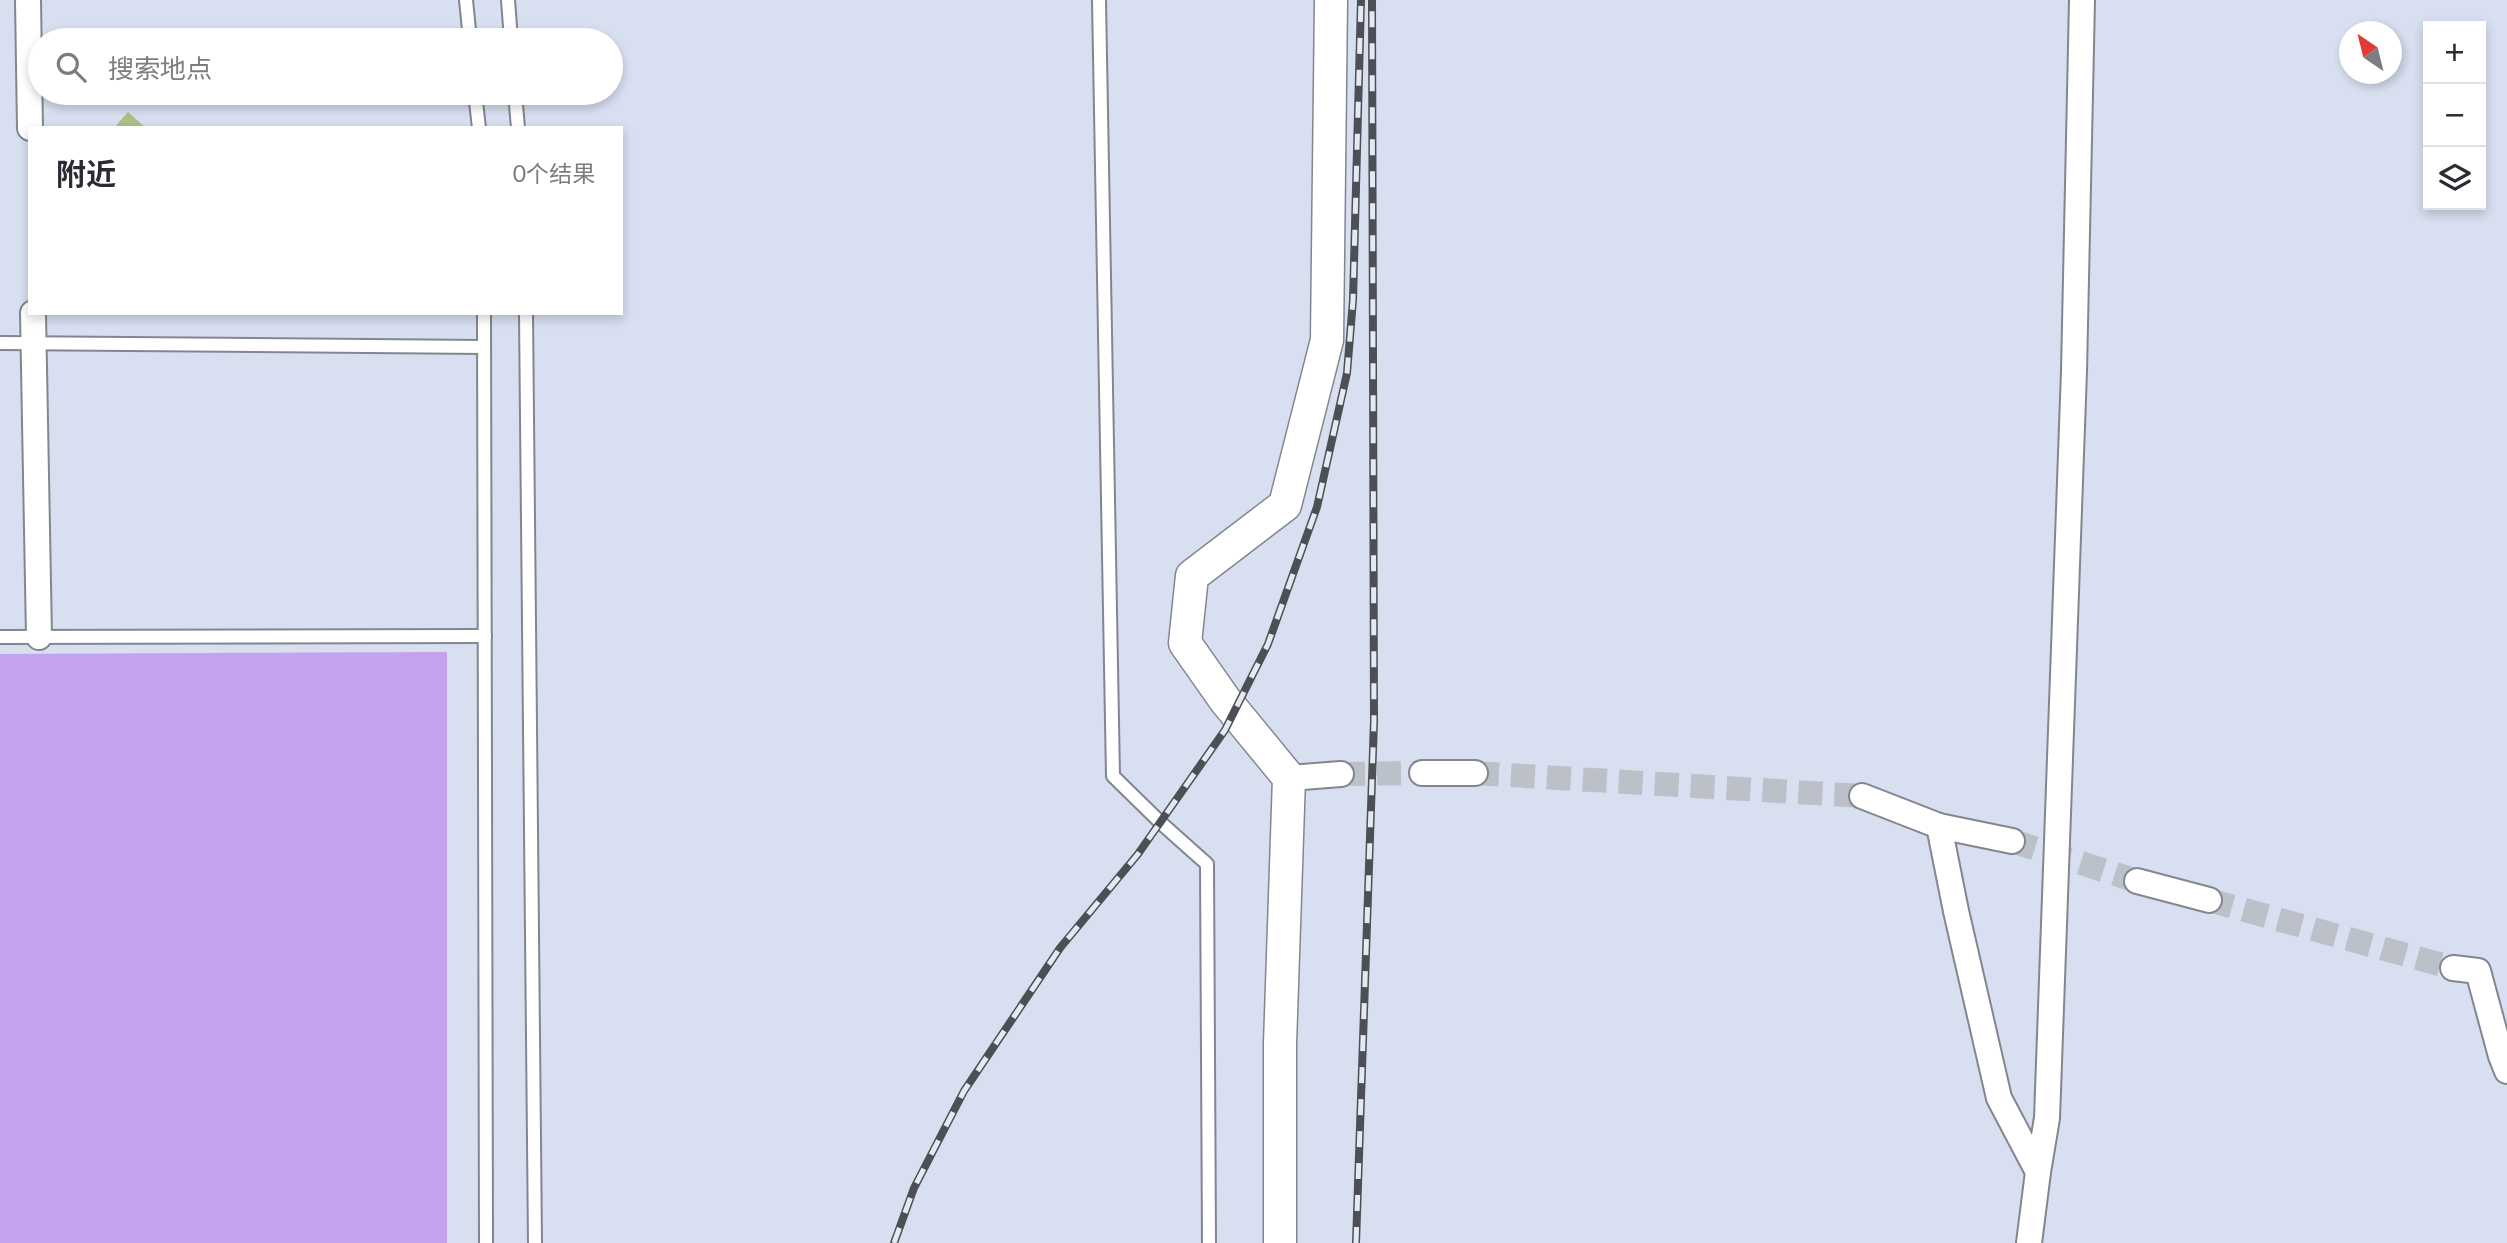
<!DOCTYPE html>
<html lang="zh">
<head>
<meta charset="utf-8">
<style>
	body { margin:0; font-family:Lato,"Noto Sans SC",sans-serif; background:#f7f7f7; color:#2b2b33 }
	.controls { position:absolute; right:21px; top:21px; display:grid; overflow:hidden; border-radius:0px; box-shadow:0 4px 10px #0003 }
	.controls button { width:63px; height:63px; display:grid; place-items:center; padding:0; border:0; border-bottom:2px solid #e1e1e2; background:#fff; color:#2b2b33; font:35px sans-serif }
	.compass { position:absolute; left:2339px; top:21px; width:63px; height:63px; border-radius:50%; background:#fff; box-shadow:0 4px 10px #0003; rotate:325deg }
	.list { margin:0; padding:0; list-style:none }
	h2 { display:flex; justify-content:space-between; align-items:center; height:91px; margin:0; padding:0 28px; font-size:30px }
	h2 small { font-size:23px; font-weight:400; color:#7c7c81 }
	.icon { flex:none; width:38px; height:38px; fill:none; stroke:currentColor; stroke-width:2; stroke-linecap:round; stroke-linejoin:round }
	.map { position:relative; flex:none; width:2507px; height:1243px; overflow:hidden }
	.search { position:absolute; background:#fff; box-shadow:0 4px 10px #0003; left:28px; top:28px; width:595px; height:77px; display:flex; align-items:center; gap:18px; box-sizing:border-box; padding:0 24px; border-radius:38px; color:#7c7c81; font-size:26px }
	.panel { position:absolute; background:#fff; box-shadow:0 4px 10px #0003; left:28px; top:126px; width:595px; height:189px; border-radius:0px }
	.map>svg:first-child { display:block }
	.built { fill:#d7dff0; fill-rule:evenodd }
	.green { fill:#aac087 }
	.building { fill:#c5a2ee }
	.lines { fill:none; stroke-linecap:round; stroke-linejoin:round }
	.minor-tunnel { stroke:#bcc0c9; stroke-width:24; stroke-dasharray:24 12; stroke-linecap:butt }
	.service-casing { stroke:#82868f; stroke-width:16 }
	.minor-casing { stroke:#82868f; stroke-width:28 }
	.tertiary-casing { stroke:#82868f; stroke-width:35 }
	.service { stroke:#fff; stroke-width:12 }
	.minor { stroke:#fff; stroke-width:24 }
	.tertiary { stroke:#fff; stroke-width:32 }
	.rail-casing { stroke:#4c4f54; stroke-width:8 }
	.rail { stroke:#e4e9f3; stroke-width:5; stroke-dasharray:16; stroke-linecap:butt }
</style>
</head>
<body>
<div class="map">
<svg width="2507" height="1243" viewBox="0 0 2507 1243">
	<rect width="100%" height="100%" fill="#e4e9f3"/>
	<path class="built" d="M 0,0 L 2507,0 L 2507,1243 L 0,1243 ZM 2428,26 L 2481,26 L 2481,205 L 2428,205 ZM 2350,32 L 2392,32 L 2392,74 L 2350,74 ZM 40,40 L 611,40 L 611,93 L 40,93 ZM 30,128 L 621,128 L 621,313 L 30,313 Z"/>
	<polygon class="green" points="128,112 146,128 114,128"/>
	<polygon class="building" points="447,652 447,1243 0,1243 0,654"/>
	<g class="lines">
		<g class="minor-tunnel">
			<polyline points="1475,773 1862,796"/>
			<polyline points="1341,774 1422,773"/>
			<polyline points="2012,841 2137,881"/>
			<polyline points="2209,900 2453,968"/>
		</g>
		<g class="service-casing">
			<g id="service">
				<polyline points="466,0 470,40"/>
				<polyline points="508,0 511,40"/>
				<polyline points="1099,0 1113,776 1161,823 1207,864 1209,1243"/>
				<polyline points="475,93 479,128"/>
				<polyline points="515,93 518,128"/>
				<polyline points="484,313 486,1243"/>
				<polyline points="526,313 535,1243"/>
				<polyline points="0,343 484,347"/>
				<polyline points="0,637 485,636"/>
			</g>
		</g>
		<g class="minor-casing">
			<g id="minor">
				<polyline points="28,0 30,128"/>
				<polyline points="33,313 39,637"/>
				<polyline points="1422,773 1475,773"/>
				<polyline points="1289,778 1341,774"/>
				<polyline points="1862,796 1939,826 2012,841"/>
				<polyline points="1939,826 1956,911 1999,1098 2038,1172 2029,1243"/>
				<polyline points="2137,881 2209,900"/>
				<polyline points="2453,968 2478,971 2501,1056 2507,1071"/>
				<polyline points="2038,1172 2047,1118 2074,371 2082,0"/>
			</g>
		</g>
		<g class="tertiary-casing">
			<polyline id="tertiary" points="1280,1243 1280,1044 1289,778 1225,700 1185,643 1192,576 1285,505 1327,340 1331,0"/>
		</g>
		<use href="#service" class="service"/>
		<use href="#minor" class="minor"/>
		<use href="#tertiary" class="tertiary"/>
		<g class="rail-casing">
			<g id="rail">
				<polyline points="894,1243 914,1188 964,1091 1060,948 1138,854 1225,730 1268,644 1317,507 1347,373 1353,300 1361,0"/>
				<polyline points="1356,1243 1374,721 1372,0"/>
			</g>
		</g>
		<use href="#rail" class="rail"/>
	</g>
</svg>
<div class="controls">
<button>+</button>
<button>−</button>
<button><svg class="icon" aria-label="layers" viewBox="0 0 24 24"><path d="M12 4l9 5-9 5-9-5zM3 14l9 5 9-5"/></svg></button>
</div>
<svg class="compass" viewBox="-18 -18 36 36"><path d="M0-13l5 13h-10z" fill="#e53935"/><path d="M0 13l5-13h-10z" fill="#7c7c81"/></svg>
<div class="search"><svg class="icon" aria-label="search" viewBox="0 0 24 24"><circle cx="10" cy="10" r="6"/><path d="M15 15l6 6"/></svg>搜索地点</div>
<section class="panel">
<h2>附近<small>0个结果</small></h2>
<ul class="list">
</ul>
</section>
</div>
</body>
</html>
